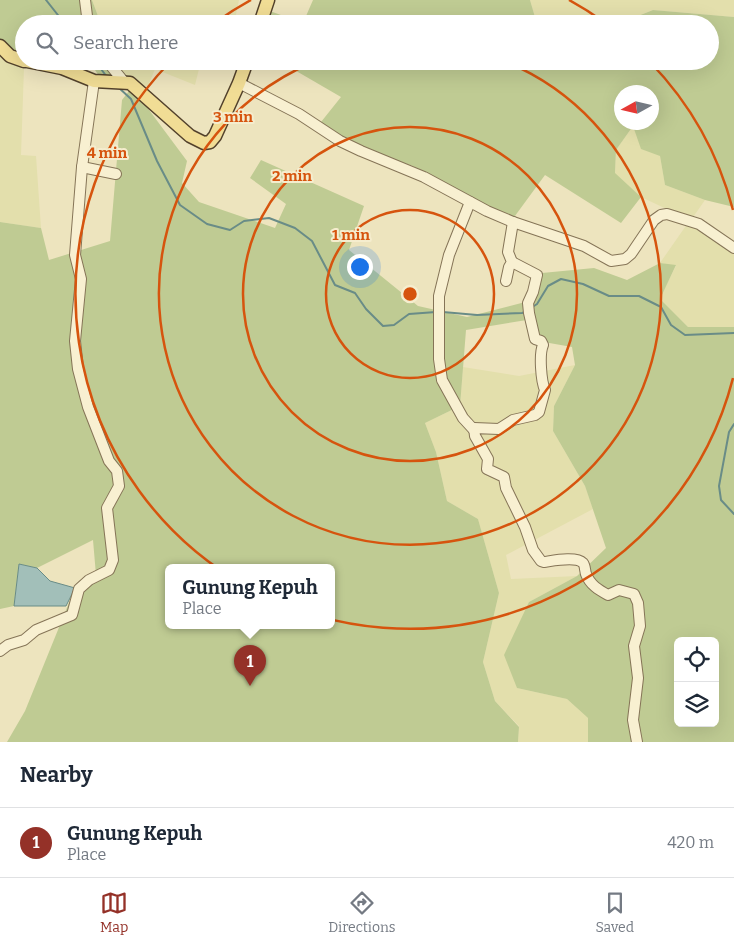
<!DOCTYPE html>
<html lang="en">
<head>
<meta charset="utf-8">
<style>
	body { margin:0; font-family:Bitter,serif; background:#f6f6f7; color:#1f2937 }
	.controls { position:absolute; right:15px; bottom:15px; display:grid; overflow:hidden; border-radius:8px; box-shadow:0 5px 20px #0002 }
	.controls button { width:45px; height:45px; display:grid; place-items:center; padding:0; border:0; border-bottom:1px solid #e0e1e3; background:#fff; color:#1f2937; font:25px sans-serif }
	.compass { position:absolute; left:614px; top:85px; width:45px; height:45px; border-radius:50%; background:#fff; box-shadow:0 5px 20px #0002; rotate:262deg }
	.you { position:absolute; left:359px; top:266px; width:18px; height:18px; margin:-12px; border:4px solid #fff; border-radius:50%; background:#1a73e8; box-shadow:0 0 0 8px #1a73e833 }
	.badge { display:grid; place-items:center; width:32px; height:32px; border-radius:50%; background:#943128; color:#fff; font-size:16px; font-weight:700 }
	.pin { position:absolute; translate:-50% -41px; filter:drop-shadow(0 1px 2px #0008) }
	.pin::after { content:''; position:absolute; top:26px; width:18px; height:15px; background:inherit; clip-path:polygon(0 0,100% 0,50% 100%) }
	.popup { position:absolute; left:165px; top:564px; width:170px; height:65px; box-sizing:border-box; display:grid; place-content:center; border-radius:8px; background:#fff; filter:drop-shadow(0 1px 4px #0005); font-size:16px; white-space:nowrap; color:#747a83 }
	.popup b { font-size:19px; color:#1f2937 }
	.popup::after { content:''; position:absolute; left:50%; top:100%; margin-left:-10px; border:10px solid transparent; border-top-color:#fff }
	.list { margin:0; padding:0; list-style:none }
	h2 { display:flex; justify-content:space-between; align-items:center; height:65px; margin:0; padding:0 20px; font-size:21px }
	h2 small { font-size:16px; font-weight:400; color:#747a83 }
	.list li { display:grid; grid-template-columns:32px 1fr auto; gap:15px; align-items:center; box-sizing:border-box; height:70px; padding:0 20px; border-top:1px solid #e0e1e3 }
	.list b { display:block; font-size:19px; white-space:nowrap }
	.list p { margin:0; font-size:16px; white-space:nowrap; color:#747a83 }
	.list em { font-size:16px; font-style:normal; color:#747a83 }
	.icon { flex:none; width:28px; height:28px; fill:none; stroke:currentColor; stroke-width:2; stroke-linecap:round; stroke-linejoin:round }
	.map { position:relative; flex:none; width:734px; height:742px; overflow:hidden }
	.search { position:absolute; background:#fff; box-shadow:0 5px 20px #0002; left:15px; right:15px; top:15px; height:55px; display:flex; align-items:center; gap:12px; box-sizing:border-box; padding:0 18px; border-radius:28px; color:#747a83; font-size:19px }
	.sheet { height:135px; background:#fff }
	nav { display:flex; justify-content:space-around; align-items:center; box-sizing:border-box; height:70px; border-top:1px solid #e0e1e3; background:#fff; font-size:14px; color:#747a83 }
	nav a { display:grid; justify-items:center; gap:2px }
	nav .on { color:#943128 }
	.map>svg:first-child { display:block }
	.farmland { fill:#e3dfac }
	.green { fill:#bfcb93; fill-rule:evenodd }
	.water { fill:#a2bfb9; stroke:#698c87 }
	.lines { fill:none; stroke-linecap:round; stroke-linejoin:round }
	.stream { stroke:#698c87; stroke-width:2 }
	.minor-casing { stroke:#857457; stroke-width:12 }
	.major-casing { stroke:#53422c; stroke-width:15 }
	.minor { stroke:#f8f0d1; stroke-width:10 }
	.major { stroke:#f1dd95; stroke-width:12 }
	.ring { fill:none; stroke:#d6540e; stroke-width:2.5 }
	.centre { fill:#d6540e; stroke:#f5edce; stroke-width:2.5 }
	.ring-label { font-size:15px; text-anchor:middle; font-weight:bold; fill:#d6540e; stroke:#f5edce; stroke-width:4; stroke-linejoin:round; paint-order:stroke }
</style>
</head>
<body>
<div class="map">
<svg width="734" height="742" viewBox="0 0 734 742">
	<rect width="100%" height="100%" fill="#ede4be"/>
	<g class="farmland">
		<polygon points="92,0 239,0 234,24 101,24"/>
		<polygon points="530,0 734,0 734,17 653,10 618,24 565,24 563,17 537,24"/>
		<polygon points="0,51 24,68 21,155 36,156 41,228 0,222"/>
		<polygon points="116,61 201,61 195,85 155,69 148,86 132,87 122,76"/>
		<polygon points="633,126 660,156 665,185 705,200 691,220 734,251 734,327 688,327 659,299 676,266 660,263 690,220 641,197 615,174 616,150"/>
		<polygon points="575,365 554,406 553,431 585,486 593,509 506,555 511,579 577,576 529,602 517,688 567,699 588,718 588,742 518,742 519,726 495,701 483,662 499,593 478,519 447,501 436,452 425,423 460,406 463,367 519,376"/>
	</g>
	<g class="green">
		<polygon points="0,0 92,0 101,24 24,24 24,61 29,61 24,68 0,51"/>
		<polygon points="313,0 530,0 537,24 262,24 267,10 303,23"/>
		<path d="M 653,10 L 734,17 L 734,207 L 705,200 L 665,185 L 660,156 L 641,149 L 633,126 L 616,150 L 615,173 L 641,197 L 621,223 L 545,175 L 512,220 L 413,166 L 352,145 L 321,122 L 341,97 L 279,61 L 710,61 L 710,24 L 618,24 ZM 622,92 L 652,92 L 652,122 L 622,122 Z"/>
		<polygon points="89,61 116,61 122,76 103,82"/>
		<path d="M 132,87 L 187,161 L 182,183 L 199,202 L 275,228 L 286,204 L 250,178 L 261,160 L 364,206 L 349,250 L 418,306 L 467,317 L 533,300 L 542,273 L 594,268 L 627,280 L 660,263 L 676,265 L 660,299 L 688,327 L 734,327 L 734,742 L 588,742 L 588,718 L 567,699 L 517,688 L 504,655 L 529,602 L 577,576 L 606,548 L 585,486 L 553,431 L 554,406 L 575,365 L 572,347 L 538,341 L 533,319 L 466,330 L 460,406 L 425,423 L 436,452 L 447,501 L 478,519 L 499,593 L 483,662 L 495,701 L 519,727 L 518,742 L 7,742 L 25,711 L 75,588 L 96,575 L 93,540 L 37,568 L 19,564 L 14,606 L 0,609 L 0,222 L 41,228 L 49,260 L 110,241 L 122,100 ZM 169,567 L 331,567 L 331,625 L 169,625 ZM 678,641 L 715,641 L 715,723 L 678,723 Z"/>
	</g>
	<polygon class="water" points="19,564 37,568 50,581 75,588 66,606 14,606"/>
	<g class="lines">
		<g class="stream">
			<polyline points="46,0 65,24"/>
			<polyline points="95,61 107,77"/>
			<polyline points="118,87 131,99 157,161 180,205 207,224 230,230 244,221 269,218 295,228 312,241 335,285 355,293 366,309 383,326 394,325 409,314 436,312"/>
			<polyline points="531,308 537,304 548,286 561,279 583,284 609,296 639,296 661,307 671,325 685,335 734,333"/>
			<polyline points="443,312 477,315 522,313 525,312"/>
			<polyline points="734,424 729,432 719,486 721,500 734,514"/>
		</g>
		<g class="minor-casing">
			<g id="minor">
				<polyline points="85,0 88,24"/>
				<polyline points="107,61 124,82"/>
				<polyline points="239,83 299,114 340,141 361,151 424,177 487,211 513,222 584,246 611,261 625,259 631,254 654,220 661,215 667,214 699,224 734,248"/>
				<polyline points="82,167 116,174"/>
				<polyline points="470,202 449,255 439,296 439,359 442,380 463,418 474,430"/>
				<path d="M 512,262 L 537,275 L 533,292 L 528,303 L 529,313 L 535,339 L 541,341 L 543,345 C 539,354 541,381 545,390 L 539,412 L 535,415 L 513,420 L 499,429 L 474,428 L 475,436 L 488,459 L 487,469 L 504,477 L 506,488 L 525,527 L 533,550 L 541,561 L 544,562 C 552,561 576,556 583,563 C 585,565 585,571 586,574 C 590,585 599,590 608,595 L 619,590 L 634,594 L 638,603 L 640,626 L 634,646 L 638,678 L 633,720 L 637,742"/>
				<polyline points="506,281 509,267 512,262 508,252 513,222"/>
				<polyline points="0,651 8,645 24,640 36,630 72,615 79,589 89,580 109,570 113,560 107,508 119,486 117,471 109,461 88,407 78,369 75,341 81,279 75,255 82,167 94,81"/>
			</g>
		</g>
		<g class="major-casing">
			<g id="major">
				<polyline points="260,24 268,0"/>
				<polyline points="0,46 10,56 24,61"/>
				<polyline points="27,61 62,68 94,81 130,83 190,136 204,143 210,142 215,136 239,83 247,61"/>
			</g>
		</g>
		<use href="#minor" class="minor"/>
		<use href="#major" class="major"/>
	</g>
	<g class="ring">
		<circle cx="410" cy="294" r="84"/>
		<circle cx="410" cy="294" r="167"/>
		<path d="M504 61A251 251 0 1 1 316 61"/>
		<path d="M733 378A334 334 0 1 1 170 62M216 22A334 334 0 0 1 251 0M569 0A334 334 0 0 1 604 22M650 62A334 334 0 0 1 733 210"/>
	</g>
	<circle cx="410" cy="294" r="8" class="centre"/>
	<g class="ring-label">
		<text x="233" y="122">3 min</text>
		<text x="107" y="158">4 min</text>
		<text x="292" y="181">2 min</text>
		<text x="351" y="240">1 min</text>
	</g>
</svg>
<div class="controls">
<button><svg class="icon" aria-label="locate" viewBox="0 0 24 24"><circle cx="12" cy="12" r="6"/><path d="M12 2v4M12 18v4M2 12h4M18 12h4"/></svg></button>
<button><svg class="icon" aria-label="layers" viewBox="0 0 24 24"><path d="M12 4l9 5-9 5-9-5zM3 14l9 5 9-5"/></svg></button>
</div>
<svg class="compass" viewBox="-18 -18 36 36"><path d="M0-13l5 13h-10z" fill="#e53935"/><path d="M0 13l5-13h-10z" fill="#747a83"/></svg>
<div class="you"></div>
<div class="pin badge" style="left:250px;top:686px">1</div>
<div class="popup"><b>Gunung Kepuh</b>Place</div>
<div class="search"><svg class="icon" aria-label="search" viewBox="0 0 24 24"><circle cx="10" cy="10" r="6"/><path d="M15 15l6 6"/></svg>Search here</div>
</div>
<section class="sheet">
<h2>Nearby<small></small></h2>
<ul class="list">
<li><span class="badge">1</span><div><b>Gunung Kepuh</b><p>Place</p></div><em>420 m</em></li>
</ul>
</section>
<nav>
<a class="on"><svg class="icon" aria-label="map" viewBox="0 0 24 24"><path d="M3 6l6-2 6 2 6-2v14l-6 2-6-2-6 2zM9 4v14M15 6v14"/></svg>Map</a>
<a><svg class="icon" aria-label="directions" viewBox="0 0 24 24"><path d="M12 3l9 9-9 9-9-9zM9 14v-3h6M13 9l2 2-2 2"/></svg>Directions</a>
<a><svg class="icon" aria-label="saved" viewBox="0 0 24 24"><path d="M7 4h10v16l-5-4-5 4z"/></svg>Saved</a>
</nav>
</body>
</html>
